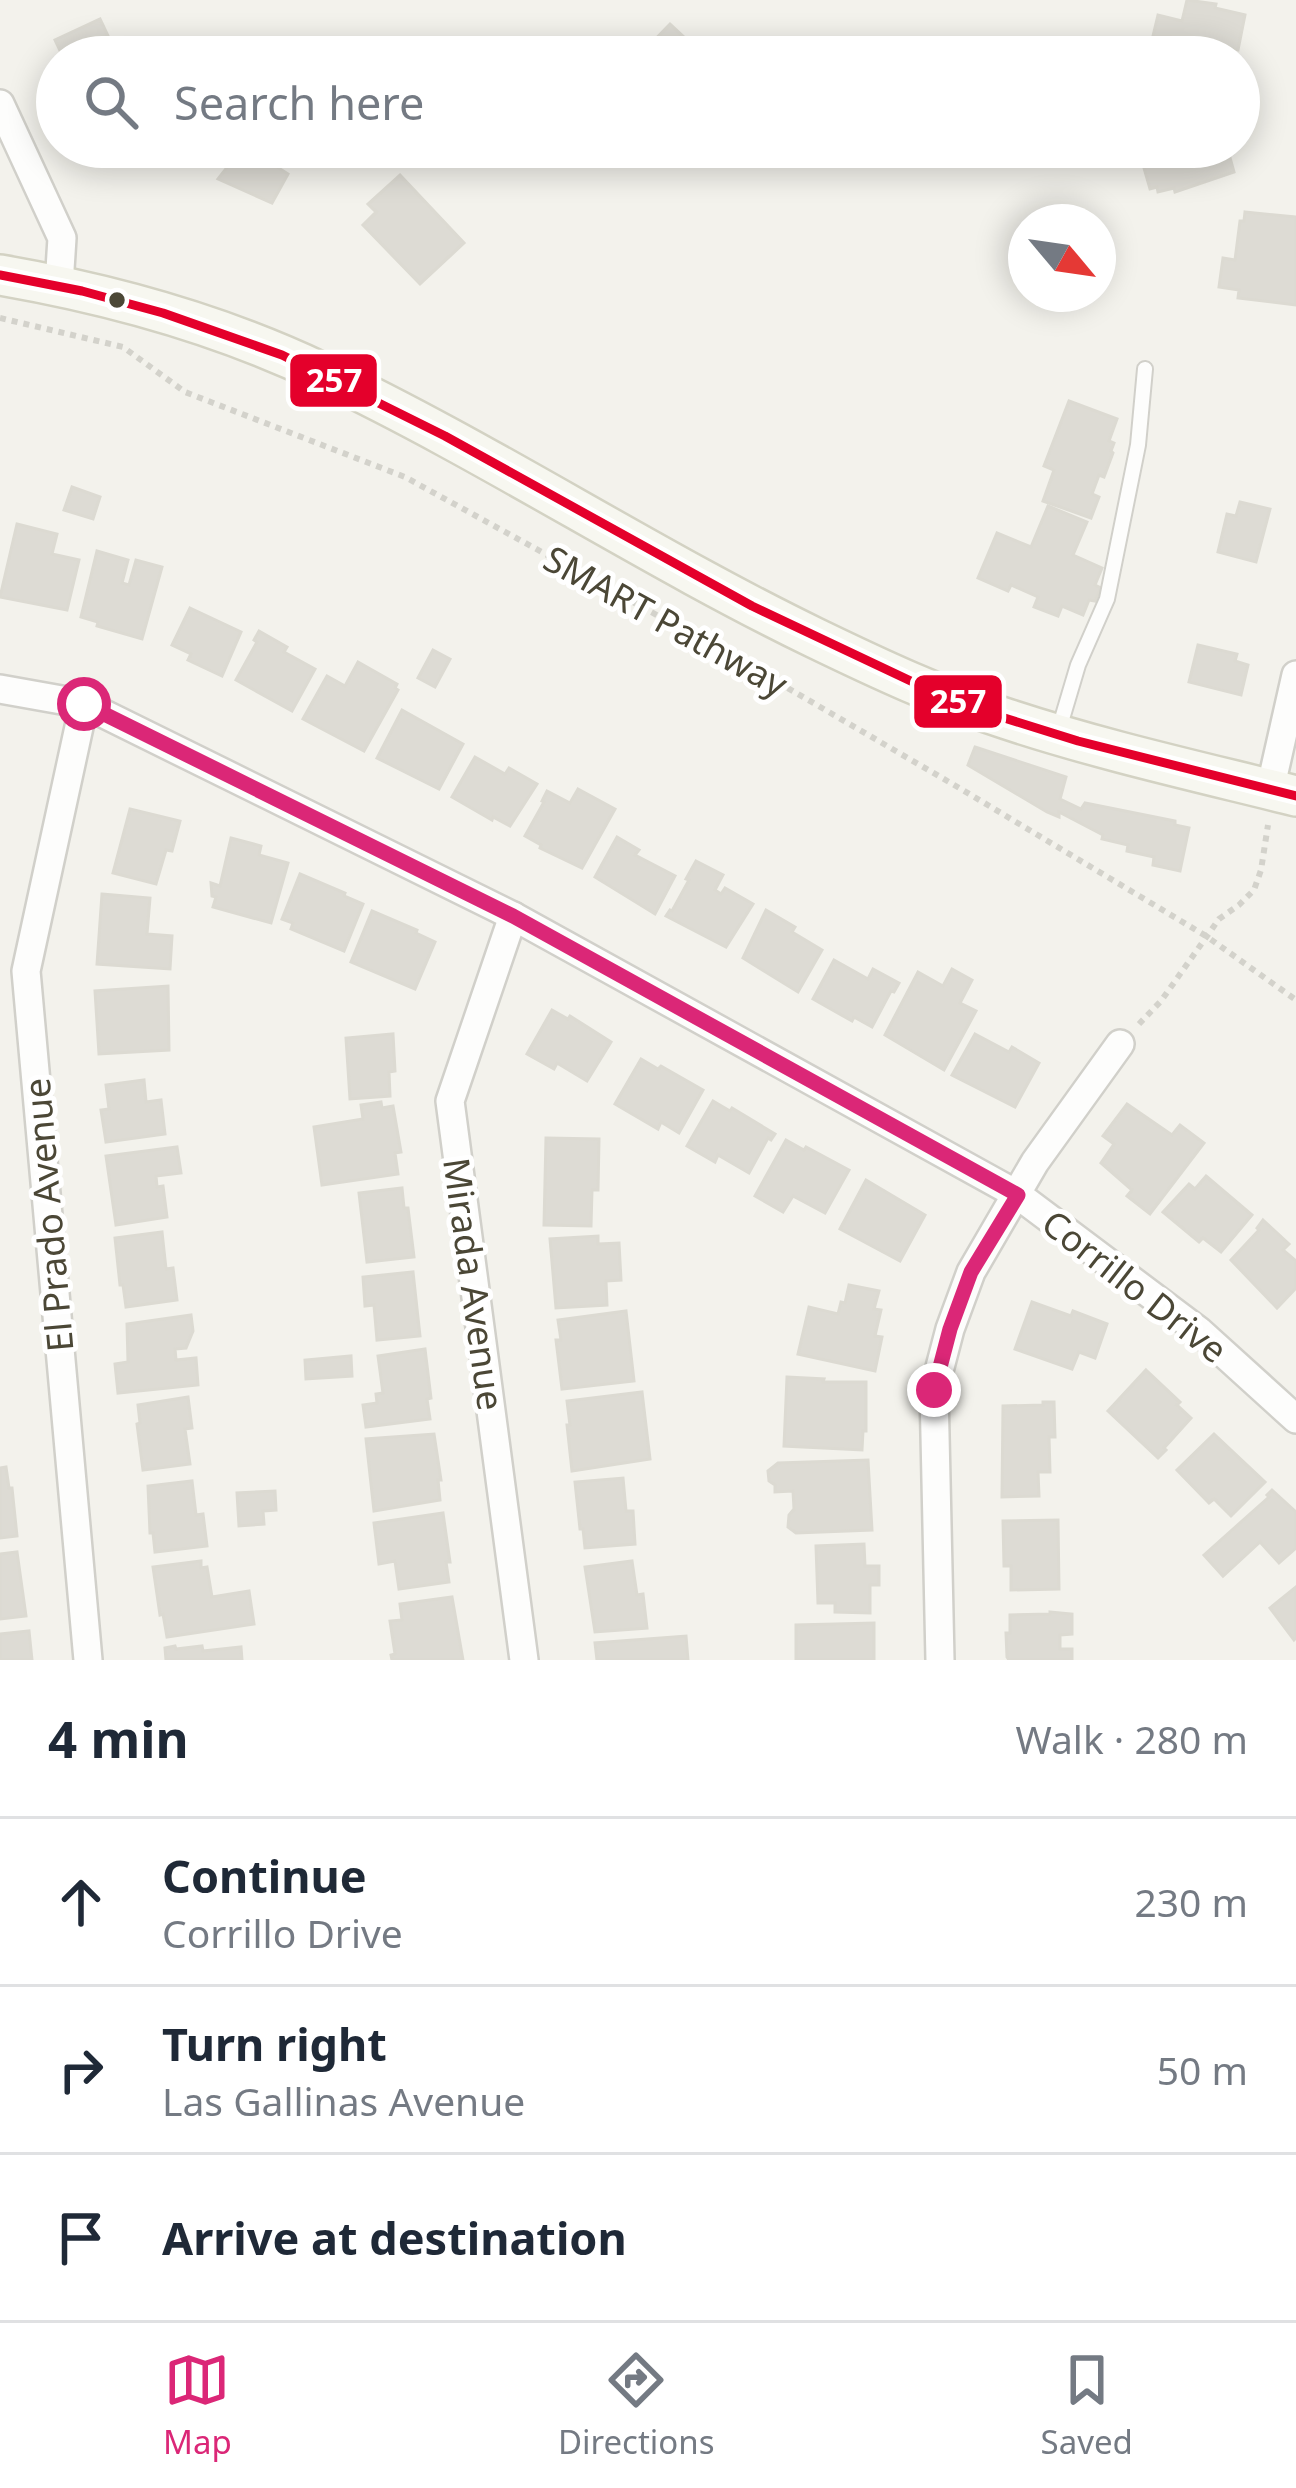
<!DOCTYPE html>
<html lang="en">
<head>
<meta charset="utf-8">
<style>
	body { margin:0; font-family:"Noto Sans",sans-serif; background:#f2f2f3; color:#1f2937 }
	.compass { position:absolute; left:1008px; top:204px; width:108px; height:108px; border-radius:50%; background:#fff; box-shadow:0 6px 30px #0003; rotate:119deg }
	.stop { position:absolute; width:36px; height:36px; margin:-27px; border:9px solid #db2777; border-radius:50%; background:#fff }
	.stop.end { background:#db2777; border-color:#fff; box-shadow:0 3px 12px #0008 }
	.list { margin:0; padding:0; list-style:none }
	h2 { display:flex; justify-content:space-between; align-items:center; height:156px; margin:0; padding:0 48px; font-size:51px }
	h2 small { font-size:39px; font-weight:400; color:#747a83 }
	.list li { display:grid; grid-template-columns:78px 1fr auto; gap:36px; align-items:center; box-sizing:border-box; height:168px; padding:0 48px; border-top:3px solid #e0e1e3 }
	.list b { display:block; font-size:45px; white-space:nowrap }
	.list p { margin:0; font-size:39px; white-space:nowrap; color:#747a83 }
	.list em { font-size:39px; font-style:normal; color:#747a83 }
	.icon { flex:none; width:66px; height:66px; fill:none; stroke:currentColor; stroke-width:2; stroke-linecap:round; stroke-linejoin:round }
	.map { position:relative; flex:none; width:1296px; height:1660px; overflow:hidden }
	.search { position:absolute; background:#fff; box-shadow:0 6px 30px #0003; left:36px; right:36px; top:36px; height:132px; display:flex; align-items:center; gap:30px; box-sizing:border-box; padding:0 42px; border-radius:66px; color:#747a83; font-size:45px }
	.sheet { height:660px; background:#fff }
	nav { display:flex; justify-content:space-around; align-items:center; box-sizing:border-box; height:168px; border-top:3px solid #e0e1e3; background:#fff; font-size:33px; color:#747a83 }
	nav a { display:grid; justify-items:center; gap:6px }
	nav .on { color:#db2777 }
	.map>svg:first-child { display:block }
	.building { fill:#dddbd4; stroke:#dcdad2; stroke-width:3 }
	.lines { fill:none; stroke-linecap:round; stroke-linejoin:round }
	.lane-casing { stroke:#d1d0ca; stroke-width:18 }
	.street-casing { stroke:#d1d0ca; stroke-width:32 }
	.secondary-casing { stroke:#d3d2c3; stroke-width:44 }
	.path { stroke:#d3d2cb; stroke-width:6; stroke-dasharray:6 6; stroke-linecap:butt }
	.lane { stroke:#fdfdfc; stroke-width:14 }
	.street { stroke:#fdfdfc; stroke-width:27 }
	.secondary { stroke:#f7f7f0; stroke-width:39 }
	.bus-1-casing { stroke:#fff; stroke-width:18 }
	.bus-1 { stroke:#e4002b; stroke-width:9 }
	.route { stroke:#db2777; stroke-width:15 }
	.bus-dot { fill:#4b4736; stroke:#fff; stroke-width:4.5 }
	.labels { text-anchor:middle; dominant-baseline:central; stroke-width:10; stroke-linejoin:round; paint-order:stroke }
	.street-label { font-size:36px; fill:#4b4736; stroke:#fff }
	.line-badge { stroke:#fff; stroke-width:4.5 }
	.badge-label { font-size:33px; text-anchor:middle; font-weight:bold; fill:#fff }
</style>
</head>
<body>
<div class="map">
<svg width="1296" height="1660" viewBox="0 0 1296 1660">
	<rect width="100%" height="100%" fill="#f3f2ec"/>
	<g class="building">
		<polygon points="1187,0 1216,4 1215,8 1245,15 1238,50 1230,48 1228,57 1148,57 1158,15 1182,21"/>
		<polygon points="100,19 118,57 63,57 55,40"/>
		<polygon points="670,24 699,51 693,57 638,57"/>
		<polygon points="243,147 254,147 252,151 288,174 272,203 218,179"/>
		<polygon points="1138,147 1227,147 1234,172 1175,192 1174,188 1158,192 1157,187 1150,189"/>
		<polygon points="400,175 464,243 420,284 363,225 376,212 368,204"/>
		<polygon points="1245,212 1296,217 1296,305 1238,298 1239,290 1219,287 1223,258 1235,260 1240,221 1244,221"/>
		<polygon points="1069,401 1117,419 1109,441 1114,443 1111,451 1113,453 1104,477 1099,475 1092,494 1099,497 1091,518 1043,501 1054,470 1044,466"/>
		<polygon points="72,487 100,497 93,519 64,510"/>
		<polygon points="1240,502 1270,509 1256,562 1218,552 1227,514 1236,516"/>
		<polygon points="1048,506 1087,522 1073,555 1102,568 1095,585 1101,588 1095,601 1089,600 1083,615 1062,606 1058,616 1034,607 1038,597 1011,585 1008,591 978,578 997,533 1031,547"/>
		<polygon points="17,524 57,534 52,554 79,560 67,610 0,597"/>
		<polygon points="97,551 128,560 122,583 129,585 136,560 162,567 142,639 97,626 98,622 81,617"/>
		<polygon points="190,608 241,632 222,676 188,660 191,654 172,645"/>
		<polygon points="259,631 287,647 284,652 315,669 292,711 236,680 257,642 254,640"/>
		<polygon points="1198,645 1237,654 1235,661 1248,665 1241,695 1189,682"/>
		<polygon points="433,650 450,659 435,687 418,678"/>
		<polygon points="358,662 397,684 395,688 398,690 364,751 303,719 327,676 345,686"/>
		<polygon points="402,710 463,744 439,789 377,758"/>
		<polygon points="975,747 1066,777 1060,799 1081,809 1085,803 1175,821 1175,825 1189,828 1180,871 1153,865 1154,857 1127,851 1128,845 1102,839 1103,835 1059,812 1059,817 1047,812 968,765"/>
		<polygon points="475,757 505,774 509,768 537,784 510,826 493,817 492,820 452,797"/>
		<polygon points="578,789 615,809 582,868 540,848 541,845 525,836 544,802 542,801 547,791 570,803"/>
		<polygon points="130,809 180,821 172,851 166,850 156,884 113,873"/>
		<polygon points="617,837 639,850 635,855 675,876 655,914 595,877"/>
		<polygon points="231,838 261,846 259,855 288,863 271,923 213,907 216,897 212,896 211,883 220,886"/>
		<polygon points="696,861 723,875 715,890 721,894 725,888 753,904 726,947 666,916 670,910 672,911 689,880 686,879"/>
		<polygon points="300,874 345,893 344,896 363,904 344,951 291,929 293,923 282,919"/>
		<polygon points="102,894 150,898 147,934 172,936 170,969 97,964"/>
		<polygon points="766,910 795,927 792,932 822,950 798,992 743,958"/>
		<polygon points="372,911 417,930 416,933 435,942 415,989 351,962"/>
		<polygon points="834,960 868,979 873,969 899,983 894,992 891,991 872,1027 854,1017 852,1021 813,999"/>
		<polygon points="952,969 972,980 960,1003 976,1011 944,1070 885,1035 918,972 943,986"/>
		<polygon points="168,986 169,1050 99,1054 95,991"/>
		<polygon points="552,1010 568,1019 570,1016 611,1042 587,1081 557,1063 554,1069 527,1054"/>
		<polygon points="393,1034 395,1071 389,1072 390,1096 350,1099 346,1038"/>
		<polygon points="975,1034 1009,1052 1012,1047 1039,1063 1015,1107 952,1075"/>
		<polygon points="641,1059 658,1069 661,1066 703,1090 679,1133 661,1122 658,1129 615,1104"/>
		<polygon points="144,1080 146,1102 161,1100 165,1134 106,1142 101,1110 109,1109 106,1085"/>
		<polygon points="713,1101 730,1111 732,1108 775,1134 771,1140 768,1138 749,1173 718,1155 715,1162 687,1146"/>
		<polygon points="381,1102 382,1108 393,1106 401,1152 395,1153 398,1174 322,1185 314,1127 363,1119 361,1105"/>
		<polygon points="1127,1104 1172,1135 1180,1125 1204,1143 1150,1214 1127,1196 1132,1190 1101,1163 1114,1144 1103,1136"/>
		<polygon points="546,1138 599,1139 598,1190 592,1190 591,1226 544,1225"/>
		<polygon points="786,1140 804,1150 806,1147 849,1170 825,1213 793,1196 783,1212 755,1196"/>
		<polygon points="177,1147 181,1173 156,1176 157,1187 163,1186 167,1217 116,1225 106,1156"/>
		<polygon points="1206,1176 1252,1215 1221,1252 1203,1238 1199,1242 1163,1212 1189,1184 1195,1189"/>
		<polygon points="866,1180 925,1215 900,1261 840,1229"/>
		<polygon points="402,1188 404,1208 408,1208 414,1257 367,1262 359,1193"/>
		<polygon points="1263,1220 1289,1244 1283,1250 1296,1261 1296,1288 1277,1308 1231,1260 1259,1230 1257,1228"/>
		<polygon points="162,1232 166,1269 173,1268 177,1300 126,1307 123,1285 120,1285 115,1238"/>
		<polygon points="598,1236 598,1244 619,1243 621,1280 606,1281 607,1305 556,1308 550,1239"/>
		<polygon points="413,1272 420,1336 377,1340 374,1305 365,1306 363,1277"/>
		<polygon points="849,1285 879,1291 874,1309 881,1310 875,1336 882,1337 875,1371 798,1354 809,1307 838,1314 841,1302 845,1303"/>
		<polygon points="1032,1302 1071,1316 1073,1311 1107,1324 1095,1358 1079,1352 1072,1369 1015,1349"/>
		<polygon points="626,1311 634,1381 562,1389 556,1340 561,1340 558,1320"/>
		<polygon points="191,1315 193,1331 186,1348 175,1349 176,1360 196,1358 198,1385 118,1393 115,1364 128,1362 127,1324"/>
		<polygon points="425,1349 431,1398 427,1399 430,1419 366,1427 363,1405 377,1403 376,1394 383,1393 378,1356"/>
		<polygon points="351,1356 352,1376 306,1379 305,1360"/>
		<polygon points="1146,1370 1180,1402 1177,1405 1191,1418 1164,1448 1166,1450 1158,1458 1108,1411"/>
		<polygon points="787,1377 824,1379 823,1382 866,1382 866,1431 863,1431 862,1450 784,1446"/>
		<polygon points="642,1392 650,1459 572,1471 567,1425 570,1425 567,1401"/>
		<polygon points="188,1397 192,1428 185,1429 190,1464 143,1470 137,1424 140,1423 138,1405"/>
		<polygon points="1043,1402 1054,1402 1055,1437 1049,1437 1050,1472 1038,1472 1039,1496 1002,1497 1003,1406 1043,1405"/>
		<polygon points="434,1434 441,1480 438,1480 440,1500 374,1511 366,1439"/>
		<polygon points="1214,1434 1265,1482 1231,1516 1214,1499 1209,1503 1177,1470"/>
		<polygon points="868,1460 872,1530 796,1533 788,1527 789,1515 794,1509 793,1491 775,1492 775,1485 769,1481 768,1471 778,1463"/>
		<polygon points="6,1467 9,1488 12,1488 17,1536 0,1538 0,1468"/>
		<polygon points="623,1478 626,1511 633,1511 635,1544 585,1548 583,1529 580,1529 575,1482"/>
		<polygon points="192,1481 196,1515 203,1514 207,1546 155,1552 153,1533 150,1533 148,1486"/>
		<polygon points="1272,1490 1296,1512 1296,1548 1279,1563 1260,1542 1223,1576 1204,1555 1269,1497 1267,1495"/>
		<polygon points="275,1491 276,1510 263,1511 264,1524 239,1526 237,1493"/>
		<polygon points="443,1513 450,1562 446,1562 449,1582 399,1589 395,1561 379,1564 374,1523"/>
		<polygon points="1058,1520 1059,1589 1011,1590 1011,1566 1004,1566 1003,1521"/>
		<polygon points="864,1544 865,1566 879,1566 879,1585 870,1585 870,1613 835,1612 835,1603 818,1603 816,1546"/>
		<polygon points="17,1552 26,1616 0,1619 0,1554"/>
		<polygon points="201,1561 201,1568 207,1567 212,1597 249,1591 254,1624 167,1637 163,1614 160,1615 153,1567"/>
		<polygon points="632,1561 637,1595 643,1594 647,1628 595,1632 585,1567"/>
		<polygon points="1296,1587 1296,1638 1294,1640 1270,1608"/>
		<polygon points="452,1597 463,1660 392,1660 391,1655 395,1654 390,1621 402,1620 400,1604"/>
		<polygon points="1050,1612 1072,1614 1072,1634 1060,1635 1060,1649 1072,1649 1072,1660 1009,1660 1007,1657 1006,1633 1010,1633 1010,1615 1050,1614"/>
		<polygon points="874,1623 874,1660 796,1660 796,1625"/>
		<polygon points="29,1631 32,1660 0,1660 0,1634"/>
		<polygon points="686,1636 688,1660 597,1660 595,1643"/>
		<polygon points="175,1646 176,1649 202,1646 203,1651 241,1647 242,1660 166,1660 165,1648"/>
	</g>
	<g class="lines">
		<g class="lane-casing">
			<polyline id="lane" points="1059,729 1078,665 1107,599 1138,445 1145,369"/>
		</g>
		<g class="street-casing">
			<g id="street">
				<polyline points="0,104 62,238 59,285"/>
				<polyline points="0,689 84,704 513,916 1018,1195 1199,1331 1296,1419"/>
				<polyline points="84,704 26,971 88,1660"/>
				<polyline points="1270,790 1296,675"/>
				<polyline points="513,916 450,1101 524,1660"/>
				<polyline points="940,1660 934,1390 950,1329 971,1272 1035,1162 1120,1044"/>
			</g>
		</g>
		<g class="secondary-casing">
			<path id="secondary" d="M 0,275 C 110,294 219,324 320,372 C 489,452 646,556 815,638 C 877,668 941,698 1007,719 C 1101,750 1200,772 1296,796"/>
		</g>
		<g class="path">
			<polyline points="0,318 123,347 185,392 405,477 755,669 961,789 1206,936 1296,1000"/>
			<polyline points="1139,1024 1161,1001 1219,919 1239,905 1254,890 1261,870 1268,825"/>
		</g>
		<use href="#lane" class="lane"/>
		<use href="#street" class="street"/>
		<use href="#secondary" class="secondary"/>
		<g class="bus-1-casing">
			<polyline id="bus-1" points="0,275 82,291 163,313 282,355 445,436 752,606 934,692 982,711 1078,741 1296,796"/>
		</g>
		<use href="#bus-1" class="bus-1"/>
	</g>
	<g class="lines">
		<polyline class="route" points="84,704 513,916 1018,1195 971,1272 950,1329 934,1390"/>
	</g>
	<circle class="bus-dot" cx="117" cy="300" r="10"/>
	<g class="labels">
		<g class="street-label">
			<text transform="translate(666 621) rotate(29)">SMART Pathway</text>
			<text transform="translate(48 1215) rotate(-95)">El Prado Avenue</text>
			<text transform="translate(474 1284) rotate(82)">Mirada Avenue</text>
			<text transform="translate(1135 1286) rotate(38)">Corrillo Drive</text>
		</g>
	</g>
	<g class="line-badge">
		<rect x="288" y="352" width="91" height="57" rx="12" fill="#e4002b"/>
		<rect x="912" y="673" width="92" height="57" rx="12" fill="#e4002b"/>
	</g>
	<g class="badge-label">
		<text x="334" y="392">257</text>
		<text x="958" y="713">257</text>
	</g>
</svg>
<svg class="compass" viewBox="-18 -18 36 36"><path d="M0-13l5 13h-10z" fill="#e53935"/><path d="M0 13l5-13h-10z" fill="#747a83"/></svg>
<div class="stop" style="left:84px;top:704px"></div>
<div class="stop end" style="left:934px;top:1390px"></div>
<div class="search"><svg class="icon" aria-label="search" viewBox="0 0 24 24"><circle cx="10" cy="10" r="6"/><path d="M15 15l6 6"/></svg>Search here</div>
</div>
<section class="sheet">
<h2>4 min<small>Walk · 280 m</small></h2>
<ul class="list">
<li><svg class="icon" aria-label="ahead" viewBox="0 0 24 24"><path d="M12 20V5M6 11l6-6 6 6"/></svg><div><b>Continue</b><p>Corrillo Drive</p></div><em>230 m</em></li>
<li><svg class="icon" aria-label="right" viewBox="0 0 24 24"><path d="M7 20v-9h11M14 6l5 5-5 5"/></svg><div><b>Turn right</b><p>Las Gallinas Avenue</p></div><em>50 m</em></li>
<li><svg class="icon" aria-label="arrive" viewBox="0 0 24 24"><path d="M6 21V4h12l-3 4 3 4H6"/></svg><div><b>Arrive at destination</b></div></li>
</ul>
</section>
<nav>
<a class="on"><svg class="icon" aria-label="map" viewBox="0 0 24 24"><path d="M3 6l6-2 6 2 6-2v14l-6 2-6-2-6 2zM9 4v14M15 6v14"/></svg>Map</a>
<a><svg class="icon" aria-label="directions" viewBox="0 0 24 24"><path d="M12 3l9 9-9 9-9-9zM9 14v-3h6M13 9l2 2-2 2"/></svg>Directions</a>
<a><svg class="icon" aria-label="saved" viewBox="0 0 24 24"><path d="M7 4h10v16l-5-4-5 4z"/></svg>Saved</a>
</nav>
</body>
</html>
